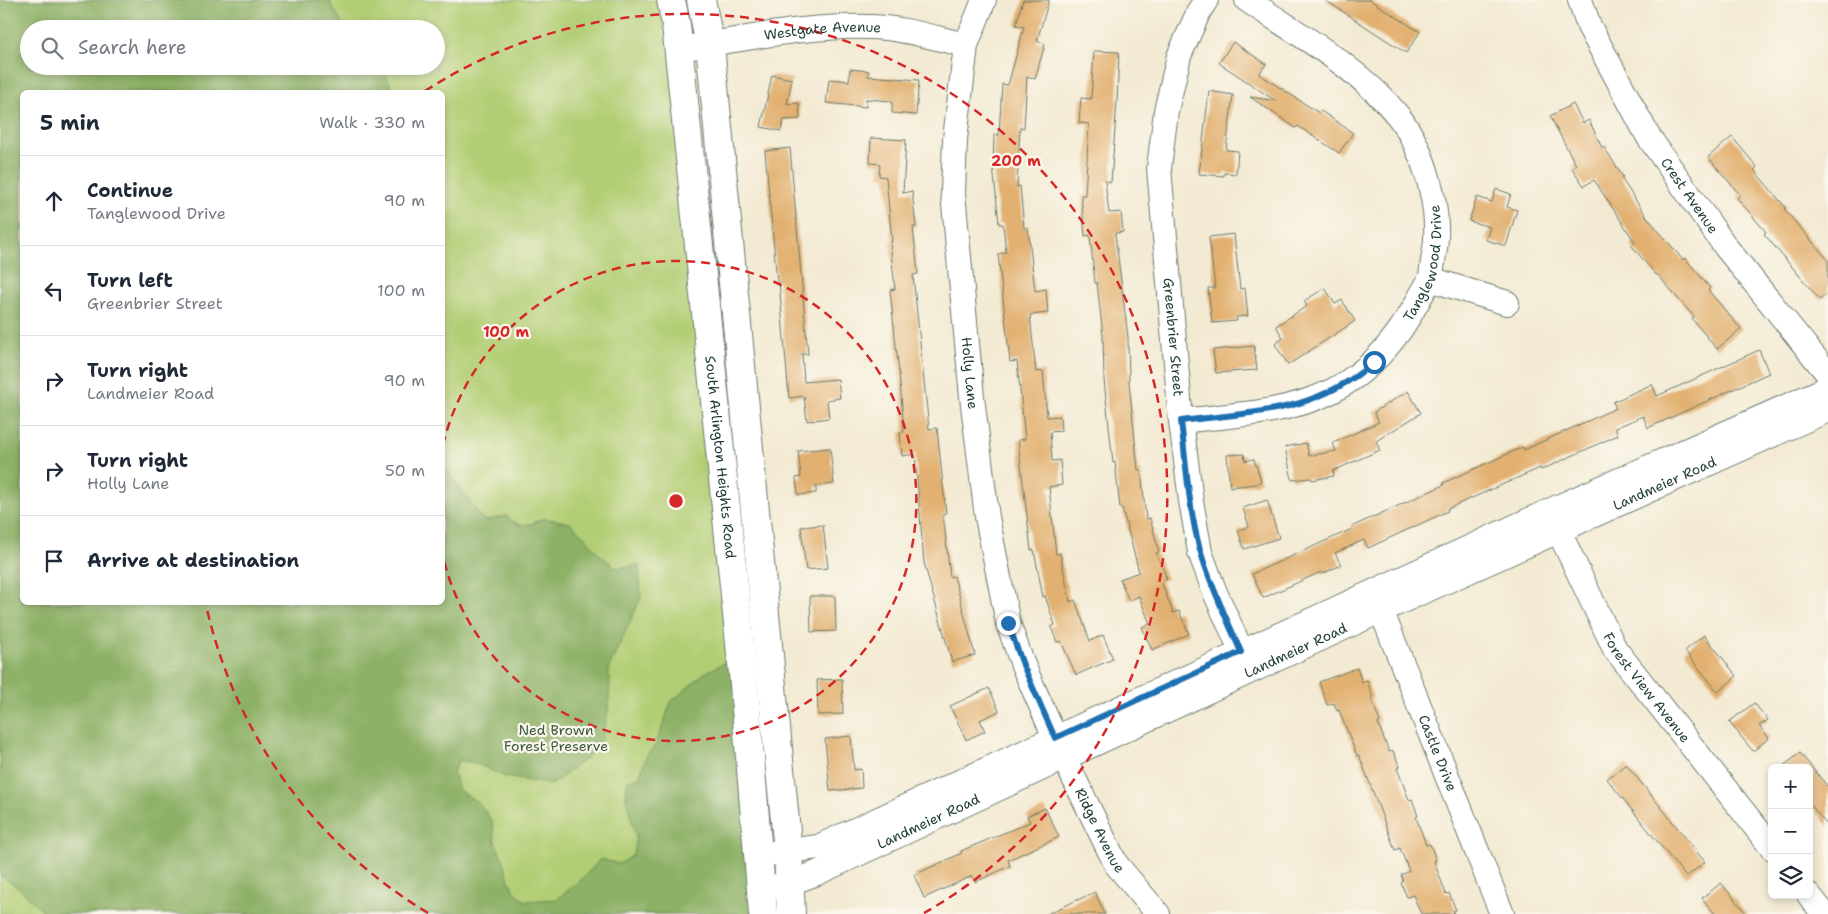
<!DOCTYPE html>
<html lang="en">
<head>
<meta charset="utf-8">
<style>
	body { margin:0; font-family:"Shantell Sans",sans-serif; background:#f2f2f3; color:#1f2937 }
	.controls { position:absolute; right:15px; bottom:15px; display:grid; overflow:hidden; border-radius:8px; box-shadow:0 2px 8px #0003 }
	.controls button { width:45px; height:45px; display:grid; place-items:center; padding:0; border:0; border-bottom:1px solid #e0e1e3; background:#fff; color:#1f2937; font:25px sans-serif }
	.stop { position:absolute; width:15px; height:15px; margin:-11px; border:4px solid #1f6fb2; border-radius:50%; background:#fff }
	.stop.end { background:#1f6fb2; border-color:#fff; box-shadow:0 1px 5px #0008 }
	.list { margin:0; padding:0; list-style:none }
	h2 { display:flex; justify-content:space-between; align-items:center; height:65px; margin:0; padding:0 20px; font-size:21px }
	h2 small { font-size:16px; font-weight:400; color:#747a83 }
	.list li { display:grid; grid-template-columns:32px 1fr auto; gap:15px; align-items:center; box-sizing:border-box; height:90px; padding:0 20px; border-top:1px solid #e0e1e3 }
	.list b { display:block; font-size:19px; white-space:nowrap }
	.list p { margin:0; font-size:16px; white-space:nowrap; color:#747a83 }
	.list em { font-size:16px; font-style:normal; color:#747a83 }
	.icon { flex:none; width:28px; height:28px; fill:none; stroke:currentColor; stroke-width:2; stroke-linecap:round; stroke-linejoin:round }
	.map { position:relative; flex:none; width:1828px; height:914px; overflow:hidden }
	.search { position:absolute; background:#fff; box-shadow:0 2px 8px #0003; left:20px; top:20px; width:425px; height:55px; display:flex; align-items:center; gap:12px; box-sizing:border-box; padding:0 18px; border-radius:28px; color:#747a83; font-size:19px }
	.panel { position:absolute; background:#fff; box-shadow:0 2px 8px #0003; left:20px; top:90px; width:425px; height:515px; border-radius:8px }
	.map>svg:first-child { display:block }
	.green { fill:#b2ce75; stroke:#688654; fill-rule:evenodd }
	.forest { fill:#8db166; stroke:#56774d }
	.building { fill:#e2b070 }
	.lines { fill:none; stroke-linecap:round; stroke-linejoin:round }
	.minor-casing { stroke:#697a6c; stroke-width:26 }
	.major-casing { stroke:#697a6c; stroke-width:30 }
	.minor { stroke:#fff; stroke-width:24 }
	.major { stroke:#fff; stroke-width:28 }
	.route { stroke:#1f6fb2; stroke-width:6 }
	.ring { fill:none; stroke:#d62828; stroke-width:2.5; stroke-dasharray:9 6 }
	.labels { text-anchor:middle; dominant-baseline:central; stroke-width:4.5; stroke-linejoin:round; paint-order:stroke }
	.street-label { font-size:14px; fill:#1f3d34; stroke:#fbf7ec }
	.park-label { font-size:14px; fill:#3c5a41; stroke:#fbf7ec }
	.centre { fill:#d62828; stroke:#fbf7ec; stroke-width:2.5 }
	.ring-label { font-size:15px; text-anchor:middle; font-weight:bold; fill:#d62828; stroke:#fbf7ec; stroke-width:4.5; stroke-linejoin:round; paint-order:stroke }
</style>
</head>
<body>
<div class="map">
<svg width="1828" height="914" viewBox="0 0 1828 914">
	<rect width="100%" height="100%" fill="#fbf7ec"/>
	<filter id="ink" filterUnits="userSpaceOnUse"><feTurbulence type="fractalNoise" baseFrequency=".02" numOctaves="2"/><feDisplacementMap in="SourceGraphic" scale="10" xChannelSelector="R" yChannelSelector="G"/><feConvolveMatrix kernelMatrix="1 2 1 2 8 2 1 2 1" color-interpolation-filters="sRGB"/></filter>
	<filter id="wash" filterUnits="userSpaceOnUse"><feTurbulence type="fractalNoise" baseFrequency=".0096" numOctaves="4" result="noise"/><feDisplacementMap in="SourceGraphic" scale="20" xChannelSelector="R" yChannelSelector="G"/><feGaussianBlur stdDeviation="1.12" result="paint"/><feColorMatrix in="noise" values="0 0 0 0 0 0 0 0 0 0 0 0 0 0 0 0 0 1.4 0 .05"/><feComposite in="paint" operator="in"/></filter>
	<g filter="url(#wash)">
		<rect width="100%" height="100%" fill="#f3ead3"/>
		<path class="green" d="M 0,0 L 671,0 L 688,139 L 748,914 L 0,914 ZM 29,29 L 436,29 L 436,66 L 29,66 ZM 22,92 L 442,92 L 442,602 L 22,602 Z"/>
		<polygon class="forest" points="0,0 329,0 345,29 29,29 29,66 382,66 391,86 389,92 22,92 22,602 442,602 443,466 484,521 506,516 519,525 532,524 543,518 570,523 585,537 601,556 617,568 639,565 641,598 609,667 610,685 608,710 602,738 587,758 551,785 506,777 475,763 459,760 453,772 458,790 479,803 492,821 495,842 504,862 509,881 514,891 526,901 557,899 581,880 601,859 619,864 633,855 636,836 626,799 627,781 639,777 647,755 656,745 671,702 703,674 741,654 763,914 46,914 19,888 0,875"/>
		<g id="blocks">
			<g class="building">
				<polygon points="1023,0 1049,0 1037,41 1045,44 1035,79 1027,76 1024,128 1020,127 1017,187 1020,186 1024,228 1028,228 1035,291 1046,289 1048,313 1030,315 1036,372 1043,371 1047,417 1060,416 1061,431 1050,432 1052,461 1060,460 1062,485 1049,487 1056,554 1060,553 1070,602 1075,600 1090,641 1103,635 1113,659 1076,675 1061,641 1057,642 1051,627 1055,625 1045,596 1043,597 1034,550 1031,550 1018,440 1025,439 1022,409 1017,361 1010,362 998,254 1006,252 1003,224 999,224 993,166 994,135 999,135 1002,84 1008,85 1024,27 1016,25"/>
				<polygon points="1325,0 1370,0 1420,32 1406,53"/>
				<polygon points="1233,42 1266,64 1259,74 1319,113 1321,111 1353,133 1339,153 1298,126 1296,128 1250,97 1276,101 1219,63"/>
				<polygon points="1094,51 1119,52 1117,102 1111,182 1105,181 1109,213 1121,212 1123,232 1115,233 1128,337 1129,382 1138,470 1141,470 1146,519 1150,518 1159,552 1156,553 1167,579 1161,581 1173,613 1179,611 1189,634 1152,650 1142,627 1150,624 1139,596 1129,601 1120,579 1139,572 1122,508 1120,508 1115,462 1113,463 1104,380 1103,336 1097,283 1095,283 1090,235 1085,236 1081,195 1085,195 1089,124 1079,123 1081,98 1091,99"/>
				<polygon points="850,69 869,71 868,76 919,80 916,115 892,113 892,101 866,99 866,107 826,103 829,79 849,81"/>
				<polygon points="772,75 792,79 787,104 799,103 800,119 784,120 781,131 761,127"/>
				<polygon points="1209,91 1233,95 1226,150 1238,151 1236,174 1224,173 1224,176 1199,174"/>
				<polygon points="1573,104 1583,123 1589,120 1602,148 1604,147 1623,177 1621,178 1646,216 1683,260 1685,258 1710,288 1708,290 1741,329 1717,349 1692,319 1694,317 1657,274 1656,275 1631,245 1635,242 1594,180 1584,186 1572,168 1576,165 1550,116"/>
				<polygon points="1732,137 1757,167 1754,170 1786,208 1784,209 1828,260 1828,293 1820,300 1764,234 1766,232 1737,198 1740,195 1708,157"/>
				<polygon points="871,138 906,140 903,193 912,191 916,227 913,227 918,274 913,275 929,429 937,428 946,514 943,514 950,577 954,576 975,655 952,662 924,563 915,454 902,456 900,432 904,432 900,383 890,290 895,289 890,242 892,242 886,177 879,176 880,164 870,163"/>
				<polygon points="790,148 808,354 802,354 804,382 838,379 840,398 827,400 829,418 807,421 804,396 789,398 779,281 777,281 765,151"/>
				<polygon points="1496,189 1511,194 1507,207 1517,210 1506,246 1486,240 1490,227 1469,221 1477,197 1492,202"/>
				<polygon points="1234,234 1240,289 1245,288 1248,316 1236,317 1237,321 1212,323 1208,288 1215,288 1209,237"/>
				<polygon points="1325,288 1335,304 1342,300 1355,321 1288,365 1275,344 1283,338 1276,326 1307,306 1304,301"/>
				<polygon points="1254,346 1257,370 1216,373 1213,350"/>
				<polygon points="1759,350 1769,373 1648,428 1643,416 1615,428 1618,435 1541,470 1540,468 1497,487 1447,509 1448,511 1368,548 1364,540 1335,553 1341,565 1322,574 1321,572 1263,598 1252,574 1352,529 1351,527 1444,485 1443,483 1523,447 1524,450 1616,408 1613,402 1652,384 1657,396"/>
				<polygon points="1408,391 1421,413 1376,441 1380,450 1333,471 1334,476 1312,480 1311,478 1292,480 1285,447 1306,443 1309,456 1336,451 1333,443 1379,422 1374,412"/>
				<polygon points="830,448 834,484 816,486 816,493 798,495 796,478 801,477 798,451"/>
				<polygon points="1244,454 1245,461 1254,459 1261,481 1256,484 1230,487 1227,455"/>
				<polygon points="1267,500 1279,538 1244,549 1238,530 1249,527 1243,508"/>
				<polygon points="823,525 828,568 806,570 801,527"/>
				<polygon points="810,596 835,596 836,631 811,632"/>
				<polygon points="1704,635 1737,676 1718,692 1685,651"/>
				<polygon points="1357,668 1362,682 1367,680 1373,698 1371,698 1380,722 1378,723 1389,752 1393,751 1400,767 1397,768 1409,800 1412,799 1418,816 1416,817 1426,845 1430,844 1436,860 1434,861 1446,894 1449,893 1456,910 1453,911 1454,914 1421,914 1413,895 1407,897 1401,883 1403,881 1401,875 1409,871 1400,848 1395,850 1359,755 1357,756 1339,710 1337,711 1334,703 1327,705 1319,682"/>
				<polygon points="842,679 843,714 818,715 817,680"/>
				<polygon points="989,688 999,711 980,720 985,731 966,740 950,706"/>
				<polygon points="1754,703 1768,720 1759,726 1769,738 1753,751 1729,722"/>
				<polygon points="851,736 854,770 861,769 862,788 830,791 825,739"/>
				<polygon points="1800,753 1828,787 1828,826 1809,803 1809,768 1781,768"/>
				<polygon points="1626,764 1705,862 1686,877 1607,779"/>
				<polygon points="1045,808 1059,837 1008,860 1010,866 975,882 972,876 924,898 914,875 962,853 961,851 1030,822 1027,816"/>
				<polygon points="1721,883 1747,914 1715,914 1702,898"/>
				<polygon points="1095,892 1105,914 1047,914"/>
			</g>
		</g>
	</g>
	<g filter="url(#ink)">
		<use href="#blocks" fill-opacity="0" stroke="#697a6c" stroke-width="1"/>
		<g class="lines">
			<g class="minor-casing">
				<g id="minor">
					<path id="s1" d="M 984,0 L 966,45 L 955,139 L 953,193 L 972,397 L 987,517 L 1008,623 L 1023,665 L 1064,758 L 1116,864 L 1158,914"/>
					<path id="s2" d="M 1206,0 L 1199,11 L 1179,56 L 1166,111 L 1159,168 L 1181,421 L 1191,501 L 1200,552 L 1214,590 L 1248,666"/>
					<path id="s3" d="M 1580,0 L 1589,26 L 1648,136 L 1725,246 L 1828,374"/>
					<path id="s4" d="M 678,49 C 741,40 809,24 872,27 C 903,28 935,38 966,45"/>
					<polyline points="1430,279 1507,303"/>
					<path id="s5" d="M 1181,421 C 1231,415 1286,414 1332,391 C 1371,371 1399,337 1419,299 C 1422,293 1427,286 1430,279 C 1432,274 1432,266 1433,261 C 1434,253 1436,246 1436,238 C 1438,200 1423,148 1399,117 C 1360,68 1299,35 1247,0"/>
					<path id="s6" d="M 1552,517 L 1615,649 L 1772,848"/>
					<path id="s7" d="M 1375,595 L 1502,914"/>
					<polyline points="759,855 818,847 1549,511 1828,388"/>
					<path id="s8" d="M 773,887 L 790,883 L 817,873 L 1382,610 L 1828,410"/>
					<polyline points="1809,895 1824,914"/>
				</g>
			</g>
			<g class="major-casing">
				<g id="major">
					<path id="s9" d="M 671,0 L 676,25 L 688,139 L 743,673 L 763,914"/>
					<polyline points="701,0 710,45 788,852 791,914"/>
				</g>
			</g>
			<use href="#minor" class="minor"/>
			<use href="#major" class="major"/>
		</g>
	</g>
	<g class="lines" filter="url(#ink)">
		<path class="route" d="M 1008,623 L 1023,665 L 1055,738 L 1241,652 C 1227,619 1211,587 1201,553 C 1189,513 1186,463 1181,421 C 1254,412 1316,413 1374,362"/>
	</g>
	<g class="ring">
		<path d="M443 445A240 240 0 1 1 443 557"/>
		<path d="M428 913A481 481 0 0 1 206 605M425 91A481 481 0 1 1 924 913"/>
	</g>
	<g class="labels">
		<g class="street-label">
			<text stroke="none"><textPath href="#s4" startOffset="146">Westgate Avenue</textPath></text>
			<text stroke="none"><textPath href="#s3" startOffset="225">Crest Avenue</textPath></text>
			<text stroke="none"><textPath href="#s5" startOffset="320">Tanglewood Drive</textPath></text>
			<text stroke="none"><textPath href="#s2" startOffset="346">Greenbrier Street</textPath></text>
			<text stroke="none"><textPath href="#s1" startOffset="378">Holly Lane</textPath></text>
			<text stroke="none"><textPath href="#s9" startOffset="460">South Arlington Heights Road</textPath></text>
			<text stroke="none"><textPath href="#s8" startOffset="979">Landmeier Road</textPath></text>
			<text stroke="none"><textPath href="#s8" startOffset="574">Landmeier Road</textPath></text>
			<text stroke="none"><textPath href="#s6" startOffset="196">Forest View Avenue</textPath></text>
			<text stroke="none"><textPath href="#s7" startOffset="170">Castle Drive</textPath></text>
			<text stroke="none"><textPath href="#s8" startOffset="169">Landmeier Road</textPath></text>
			<text stroke="none"><textPath href="#s1" startOffset="858">Ridge Avenue</textPath></text>
		</g>
		<g class="park-label">
			<text x="556" y="730">Ned Brown<tspan x="556" dy="16">Forest Preserve</tspan></text>
		</g>
	</g>
	<circle cx="676" cy="501" r="8" class="centre"/>
	<g class="ring-label">
		<text x="1016" y="166">200 m</text>
		<text x="506" y="337">100 m</text>
	</g>
</svg>
<div class="controls">
<button>+</button>
<button>−</button>
<button><svg class="icon" aria-label="layers" viewBox="0 0 24 24"><path d="M12 4l9 5-9 5-9-5zM3 14l9 5 9-5"/></svg></button>
</div>
<div class="stop" style="left:1374px;top:362px"></div>
<div class="stop end" style="left:1008px;top:623px"></div>
<div class="search"><svg class="icon" aria-label="search" viewBox="0 0 24 24"><circle cx="10" cy="10" r="6"/><path d="M15 15l6 6"/></svg>Search here</div>
<section class="panel">
<h2>5 min<small>Walk · 330 m</small></h2>
<ul class="list">
<li><svg class="icon" aria-label="ahead" viewBox="0 0 24 24"><path d="M12 20V5M6 11l6-6 6 6"/></svg><div><b>Continue</b><p>Tanglewood Drive</p></div><em>90 m</em></li>
<li><svg class="icon" aria-label="left" viewBox="0 0 24 24"><path d="M17 20v-9H6M10 6l-5 5 5 5"/></svg><div><b>Turn left</b><p>Greenbrier Street</p></div><em>100 m</em></li>
<li><svg class="icon" aria-label="right" viewBox="0 0 24 24"><path d="M7 20v-9h11M14 6l5 5-5 5"/></svg><div><b>Turn right</b><p>Landmeier Road</p></div><em>90 m</em></li>
<li><svg class="icon" aria-label="right" viewBox="0 0 24 24"><path d="M7 20v-9h11M14 6l5 5-5 5"/></svg><div><b>Turn right</b><p>Holly Lane</p></div><em>50 m</em></li>
<li><svg class="icon" aria-label="arrive" viewBox="0 0 24 24"><path d="M6 21V4h12l-3 4 3 4H6"/></svg><div><b>Arrive at destination</b></div></li>
</ul>
</section>
</div>
</body>
</html>
